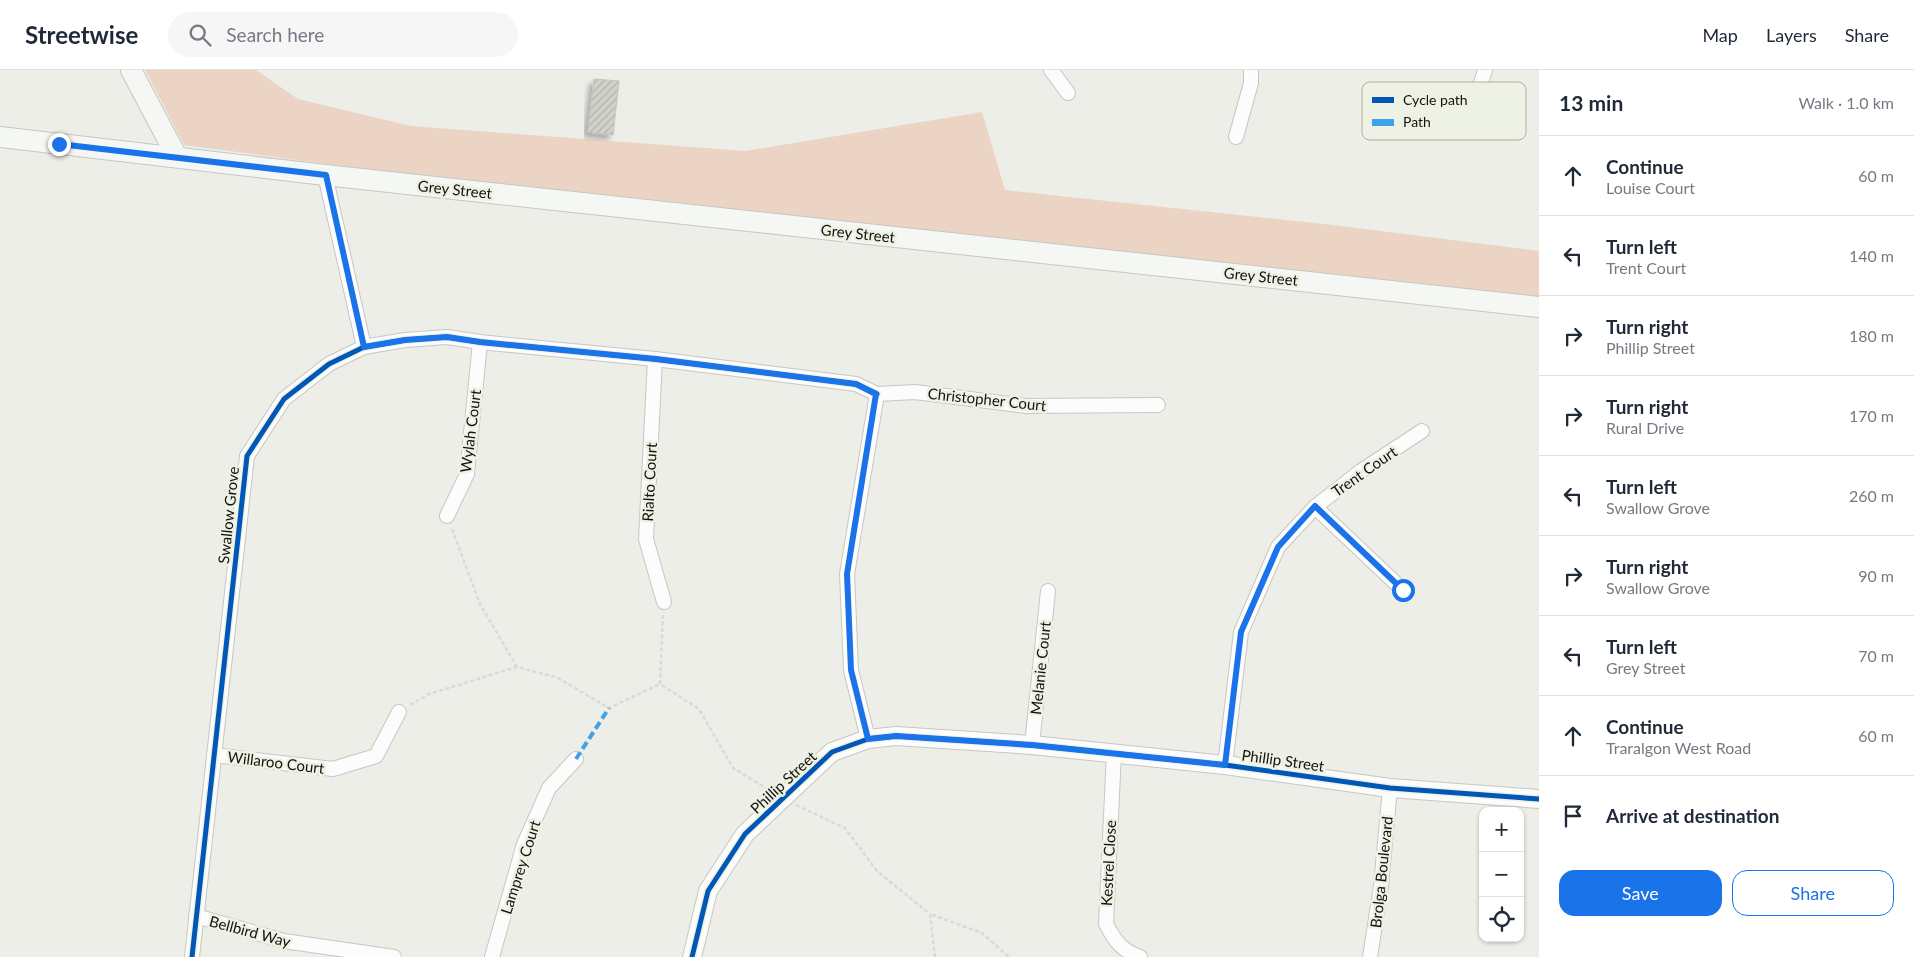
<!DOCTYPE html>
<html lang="en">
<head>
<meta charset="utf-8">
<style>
	body { margin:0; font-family:Lato,sans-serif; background:#f6f6f7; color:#1f2937 }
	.controls { position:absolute; right:15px; bottom:15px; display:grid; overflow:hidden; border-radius:10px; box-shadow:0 1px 4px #0004 }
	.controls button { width:45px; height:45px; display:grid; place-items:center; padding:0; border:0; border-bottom:1px solid #e0e1e3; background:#fff; color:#1f2937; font:25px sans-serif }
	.stop { position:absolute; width:15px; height:15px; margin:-11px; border:4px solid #1a73e8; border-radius:50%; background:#fff }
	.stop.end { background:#1a73e8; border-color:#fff; box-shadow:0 1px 5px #0008 }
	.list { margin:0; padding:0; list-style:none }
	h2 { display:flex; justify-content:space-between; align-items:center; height:65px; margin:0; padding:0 20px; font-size:21px }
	h2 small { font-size:16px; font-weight:400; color:#747a83 }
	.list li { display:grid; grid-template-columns:32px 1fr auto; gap:15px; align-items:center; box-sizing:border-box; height:80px; padding:0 20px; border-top:1px solid #e0e1e3 }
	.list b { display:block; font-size:19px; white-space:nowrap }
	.list p { margin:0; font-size:16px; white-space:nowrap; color:#747a83 }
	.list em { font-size:16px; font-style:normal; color:#747a83 }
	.actions { display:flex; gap:10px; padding:15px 20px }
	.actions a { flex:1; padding:11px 0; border:1px solid #1a73e8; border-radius:15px; text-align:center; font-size:18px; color:#1a73e8 }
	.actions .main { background:#1a73e8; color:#fff }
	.icon { flex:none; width:28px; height:28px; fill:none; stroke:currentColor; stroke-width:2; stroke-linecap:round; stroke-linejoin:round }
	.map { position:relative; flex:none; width:1539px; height:887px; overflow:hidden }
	header { display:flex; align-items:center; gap:30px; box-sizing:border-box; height:70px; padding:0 25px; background:#fff; border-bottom:1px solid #e0e1e3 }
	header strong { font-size:24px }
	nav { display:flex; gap:28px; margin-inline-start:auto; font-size:18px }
	.search { width:350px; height:45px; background:#f6f6f7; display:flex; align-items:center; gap:12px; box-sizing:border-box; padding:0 18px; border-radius:28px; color:#747a83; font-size:19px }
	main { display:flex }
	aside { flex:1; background:#fff }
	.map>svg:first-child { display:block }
	.park { fill:#ecd4c4 }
	.building { fill:url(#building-hatch); stroke:#c4c3be; filter:url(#shadow) }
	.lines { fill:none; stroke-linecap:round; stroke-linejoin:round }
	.minor-casing { stroke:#c6c7c2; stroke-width:16 }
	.tertiary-casing { stroke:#c6c7c2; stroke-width:20 }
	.secondary-casing { stroke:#c6c7c2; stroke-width:22 }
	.path { stroke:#d9dad8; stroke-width:2.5; stroke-dasharray:4 2.5; stroke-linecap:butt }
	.minor { stroke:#fcfcfc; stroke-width:14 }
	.tertiary { stroke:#fcfcfc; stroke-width:18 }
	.secondary { stroke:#f5f7f5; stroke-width:20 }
	.quiet { stroke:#3da2e9; stroke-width:4; stroke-dasharray:8 4; stroke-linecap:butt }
	.cycleway-casing { stroke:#eef2e4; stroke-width:8 }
	.cycleway { stroke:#0057b8; stroke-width:5 }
	.route { stroke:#1a73e8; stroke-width:6 }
	.labels { text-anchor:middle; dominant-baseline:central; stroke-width:5; stroke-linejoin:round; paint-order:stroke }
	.street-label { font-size:15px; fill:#12130e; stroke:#eef2e4 }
	.key { fill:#eef2e4; stroke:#acafa4; stroke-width:1 }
	.key-label { font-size:14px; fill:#12130e }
</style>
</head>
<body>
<header>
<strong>Streetwise</strong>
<div class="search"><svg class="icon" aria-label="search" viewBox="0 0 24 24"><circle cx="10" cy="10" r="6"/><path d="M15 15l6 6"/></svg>Search here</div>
<nav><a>Map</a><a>Layers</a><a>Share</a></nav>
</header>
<main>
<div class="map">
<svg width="1539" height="887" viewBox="0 0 1539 887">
	<defs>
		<pattern id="building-hatch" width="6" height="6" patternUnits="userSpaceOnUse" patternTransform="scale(1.25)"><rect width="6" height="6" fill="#d2d1cc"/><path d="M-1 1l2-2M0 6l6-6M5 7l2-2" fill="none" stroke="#b3b3ae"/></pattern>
		<filter id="shadow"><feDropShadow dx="-4.5" dy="4.5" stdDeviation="2.5" flood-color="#0004"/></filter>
	</defs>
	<rect width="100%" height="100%" fill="#edeee8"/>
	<polygon class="park" points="145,0 256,0 298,29 411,56 745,81 982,42 1005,120 1333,155 1539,181 1539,230 530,121 184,75"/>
	<polygon class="building" points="594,9 619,11 613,65 588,62"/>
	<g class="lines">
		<g class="minor-casing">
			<g id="minor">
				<polyline points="1051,0 1068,23"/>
				<polyline points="1402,62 1422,62 1455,58 1474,36 1485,0"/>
				<polyline points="1236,67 1251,13 1251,0"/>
				<polyline points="325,105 364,277"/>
				<polyline points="655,289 646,469 664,532"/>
				<polyline points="877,324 915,322 1026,336 1158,335"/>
				<polyline points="1315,437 1403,520"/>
				<polyline points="447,446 467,404 480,272"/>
				<polyline points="868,669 851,600 847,504 877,324"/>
				<polyline points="1032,675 1048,521"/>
				<path d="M 1114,682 L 1106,854 C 1115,871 1121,880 1140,887"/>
				<polyline points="214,685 333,699 376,686 399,642"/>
				<polyline points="1225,695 1241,562 1278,477 1315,437 1361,401 1422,361"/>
				<polyline points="196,846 284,871 394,887"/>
				<polyline points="192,887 247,386 284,329 329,294 364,277 405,270 447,267 480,272 655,289 856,314 877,324"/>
				<polyline points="492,887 524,774 549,718 576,689"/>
				<polyline points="1370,887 1381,816 1390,718"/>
			</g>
		</g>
		<g class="tertiary-casing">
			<polyline id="tertiary" points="692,887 708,821 745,764 832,682 868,669 896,666 1032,675 1225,695 1390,718 1539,729"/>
		</g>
		<g class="secondary-casing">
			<g id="secondary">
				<polyline points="131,0 177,87"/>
				<polyline points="0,67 325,105 1539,237"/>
			</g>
		</g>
		<g class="path">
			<polyline points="452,459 480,534 517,597"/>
			<polyline points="663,545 660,614 699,639 733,698 769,720"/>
			<polyline points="410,635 429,624 517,597 556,607 609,638 660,614"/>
			<polyline points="796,735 845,758 877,801 930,844"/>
			<polyline points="935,887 930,844 982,863 1009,887"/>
		</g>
		<use href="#minor" class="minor"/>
		<use href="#tertiary" class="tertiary"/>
		<use href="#secondary" class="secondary"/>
		<polyline class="quiet" points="576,689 609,638"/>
		<g class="cycleway-casing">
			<g id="cycleway">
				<polyline points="192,887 247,386 284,329 329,294 364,277 405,270 447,267 480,272 655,289 856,314 877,324"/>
				<polyline points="692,887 708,821 745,764 832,682 868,669 896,666 1032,675 1225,695 1390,718 1539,729"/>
			</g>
		</g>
		<use href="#cycleway" class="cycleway"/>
	</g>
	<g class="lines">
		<polyline class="route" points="59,74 326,105 364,277 405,270 447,267 480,272 656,289 856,314 876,324 847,504 851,600 868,669 896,666 1032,675 1225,695 1241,562 1278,477 1315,436 1403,520"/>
	</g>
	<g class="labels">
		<g class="street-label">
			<text transform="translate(455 119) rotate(6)">Grey Street</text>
			<text transform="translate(858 163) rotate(6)">Grey Street</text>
			<text transform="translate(1261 206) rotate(6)">Grey Street</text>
			<text transform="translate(987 329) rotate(6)">Christopher Court</text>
			<text transform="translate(470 361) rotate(-83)">Wylah Court</text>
			<text transform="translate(1364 401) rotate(-35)">Trent Court</text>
			<text transform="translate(649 412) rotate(-87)">Rialto Court</text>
			<text transform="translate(228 445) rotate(-84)">Swallow Grove</text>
			<text transform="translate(1040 598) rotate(-84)">Melanie Court</text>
			<text transform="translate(1283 690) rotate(8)">Phillip Street</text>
			<text transform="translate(276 692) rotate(7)">Willaroo Court</text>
			<text transform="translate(783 712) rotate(-43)">Phillip Street</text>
			<text transform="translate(1108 793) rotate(-87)">Kestrel Close</text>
			<text transform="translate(520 797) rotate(-72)">Lamprey Court</text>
			<text transform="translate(1381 802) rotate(-84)">Brolga Boulevard</text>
			<text transform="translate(250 861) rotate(15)">Bellbird Way</text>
		</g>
	</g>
	<rect x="1362" y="12" width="164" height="58" rx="8" class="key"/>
	<rect x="1372" y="27" width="22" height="6" fill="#0057b8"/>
	<rect x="1372" y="49" width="22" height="7" fill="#3da2e9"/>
	<g class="key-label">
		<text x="1403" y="35">Cycle path</text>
		<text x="1403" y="57">Path</text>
	</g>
</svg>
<div class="controls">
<button>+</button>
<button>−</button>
<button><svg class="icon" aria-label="locate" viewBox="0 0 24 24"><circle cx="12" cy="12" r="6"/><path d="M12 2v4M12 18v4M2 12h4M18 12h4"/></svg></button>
</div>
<div class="stop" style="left:1403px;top:520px"></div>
<div class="stop end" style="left:59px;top:74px"></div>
</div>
<aside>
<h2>13 min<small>Walk · 1.0 km</small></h2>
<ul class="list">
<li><svg class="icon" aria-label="ahead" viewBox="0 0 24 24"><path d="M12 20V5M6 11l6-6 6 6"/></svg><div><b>Continue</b><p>Louise Court</p></div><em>60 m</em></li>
<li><svg class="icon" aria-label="left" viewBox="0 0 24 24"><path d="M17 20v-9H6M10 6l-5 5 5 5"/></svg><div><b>Turn left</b><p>Trent Court</p></div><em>140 m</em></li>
<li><svg class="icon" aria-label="right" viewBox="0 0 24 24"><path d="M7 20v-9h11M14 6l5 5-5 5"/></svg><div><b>Turn right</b><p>Phillip Street</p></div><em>180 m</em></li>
<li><svg class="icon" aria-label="right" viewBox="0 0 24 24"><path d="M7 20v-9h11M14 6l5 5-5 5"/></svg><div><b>Turn right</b><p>Rural Drive</p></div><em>170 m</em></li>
<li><svg class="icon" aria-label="left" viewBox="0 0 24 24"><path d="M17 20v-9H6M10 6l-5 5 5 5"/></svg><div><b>Turn left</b><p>Swallow Grove</p></div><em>260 m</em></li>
<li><svg class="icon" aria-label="right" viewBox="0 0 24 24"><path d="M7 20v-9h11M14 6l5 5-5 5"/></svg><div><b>Turn right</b><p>Swallow Grove</p></div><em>90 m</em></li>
<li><svg class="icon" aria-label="left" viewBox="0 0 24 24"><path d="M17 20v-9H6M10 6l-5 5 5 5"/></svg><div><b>Turn left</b><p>Grey Street</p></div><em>70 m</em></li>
<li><svg class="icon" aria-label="ahead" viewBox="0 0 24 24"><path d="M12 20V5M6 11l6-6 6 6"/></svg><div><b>Continue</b><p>Traralgon West Road</p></div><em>60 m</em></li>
<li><svg class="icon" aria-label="arrive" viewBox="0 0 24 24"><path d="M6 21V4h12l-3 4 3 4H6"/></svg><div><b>Arrive at destination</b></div></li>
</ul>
<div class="actions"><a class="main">Save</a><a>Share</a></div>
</aside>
</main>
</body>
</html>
